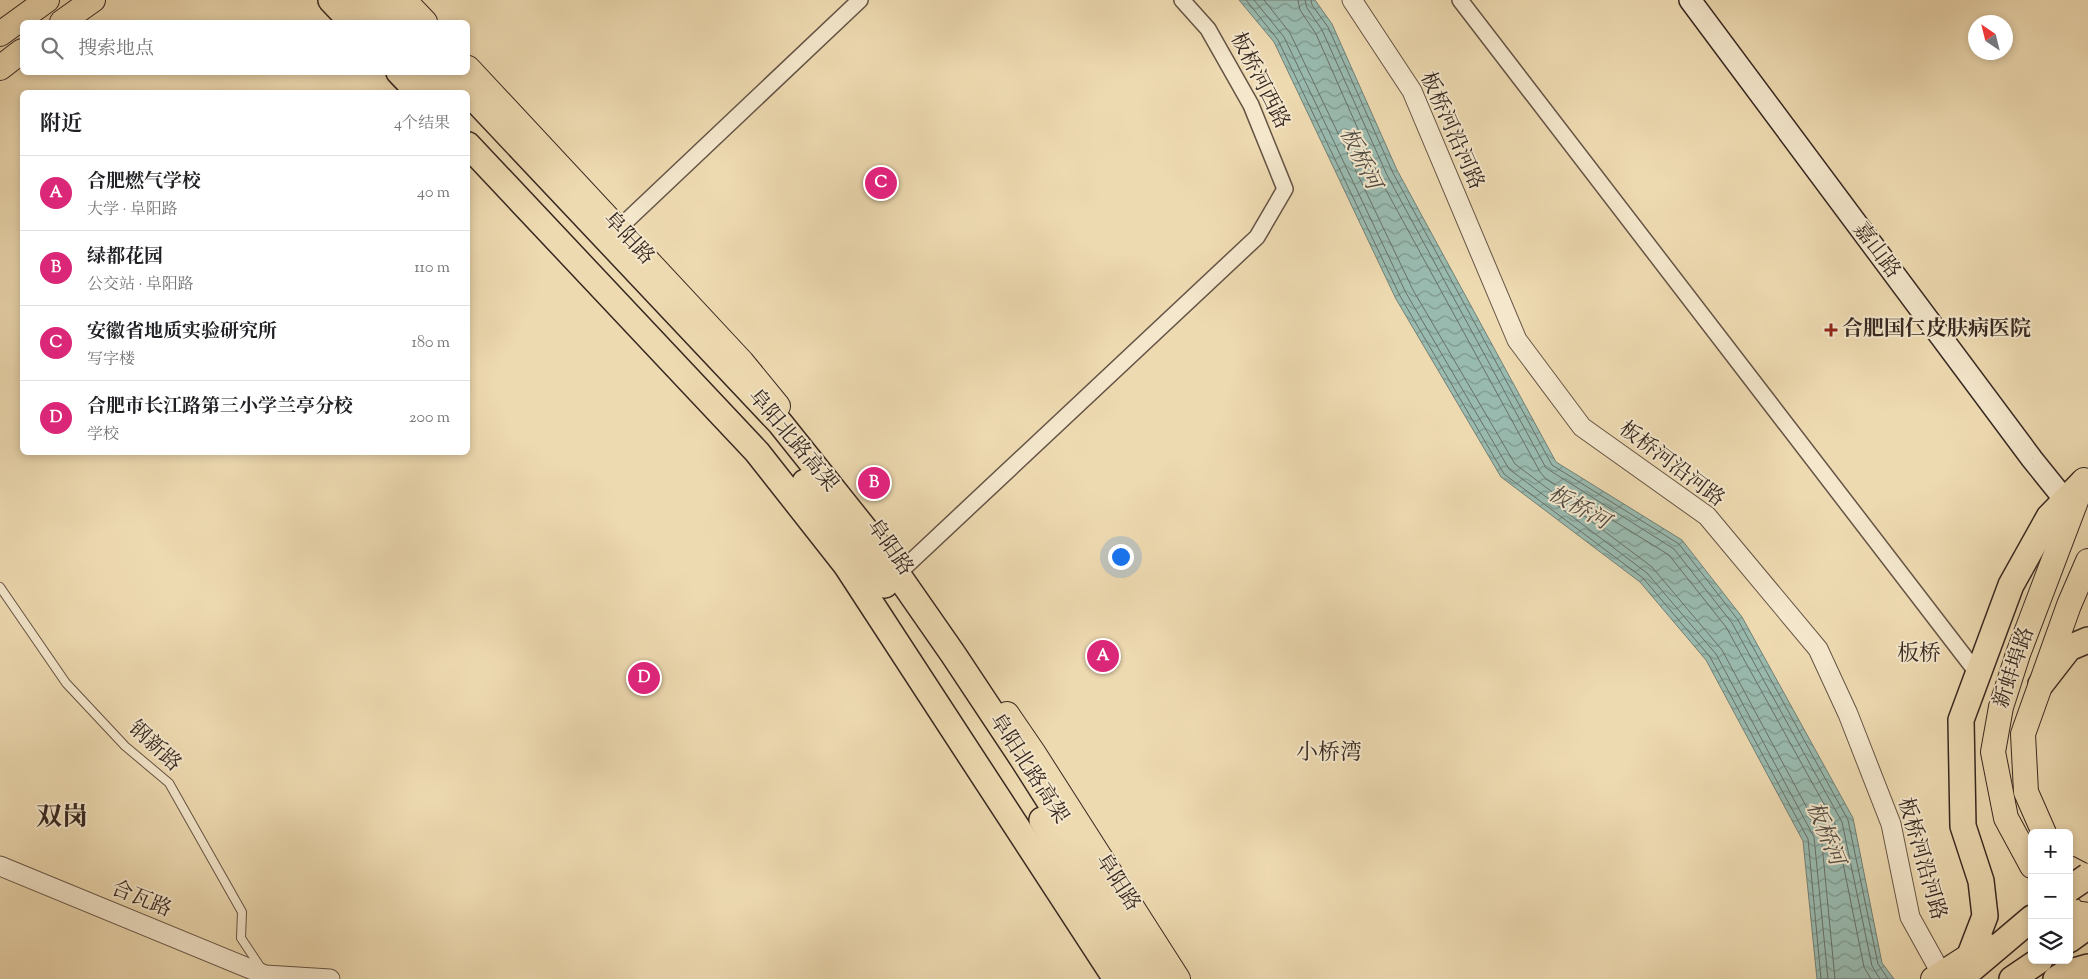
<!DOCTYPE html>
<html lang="zh">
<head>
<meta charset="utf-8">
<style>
	body { margin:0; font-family:"Sorts Mill Goudy","Noto Serif SC",serif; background:#f6f6f6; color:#202124 }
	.controls { position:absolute; right:15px; bottom:15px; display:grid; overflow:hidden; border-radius:8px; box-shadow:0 2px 8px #0003 }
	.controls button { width:45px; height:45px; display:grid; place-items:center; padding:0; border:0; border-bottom:1px solid #e0e0e0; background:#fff; color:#202124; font:25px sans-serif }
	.compass { position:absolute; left:1968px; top:15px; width:45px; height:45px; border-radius:50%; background:#fff; box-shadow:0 2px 8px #0003; rotate:325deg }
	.you { position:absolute; left:1120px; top:556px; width:18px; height:18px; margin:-12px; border:4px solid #fff; border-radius:50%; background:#1a73e8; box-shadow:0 0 0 8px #1a73e833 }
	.badge { display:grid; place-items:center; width:32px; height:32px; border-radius:50%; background:#db2777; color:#fff; font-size:16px; font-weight:700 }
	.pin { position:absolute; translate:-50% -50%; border:2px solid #fff; box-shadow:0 1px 5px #0006 }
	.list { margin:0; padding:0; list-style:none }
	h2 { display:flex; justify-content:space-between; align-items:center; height:65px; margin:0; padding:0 20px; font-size:21px }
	h2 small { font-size:16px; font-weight:400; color:#757577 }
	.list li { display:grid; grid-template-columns:32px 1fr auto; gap:15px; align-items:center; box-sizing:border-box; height:75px; padding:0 20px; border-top:1px solid #e0e0e0 }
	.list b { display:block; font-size:19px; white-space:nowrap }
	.list p { margin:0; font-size:16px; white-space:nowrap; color:#757577 }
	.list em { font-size:16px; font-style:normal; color:#757577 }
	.icon { flex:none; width:28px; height:28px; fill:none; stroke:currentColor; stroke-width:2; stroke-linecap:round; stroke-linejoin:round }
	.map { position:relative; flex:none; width:2088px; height:979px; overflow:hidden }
	.search { position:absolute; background:#fff; box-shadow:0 2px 8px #0003; left:20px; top:20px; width:450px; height:55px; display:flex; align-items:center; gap:12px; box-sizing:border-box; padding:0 18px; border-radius:8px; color:#757577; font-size:19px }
	.panel { position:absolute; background:#fff; box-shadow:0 2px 8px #0003; left:20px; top:90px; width:450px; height:365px; border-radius:8px }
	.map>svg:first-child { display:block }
	.water { fill:url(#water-waves); stroke:#728076 }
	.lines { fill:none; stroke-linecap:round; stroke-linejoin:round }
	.shore { stroke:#687168; stroke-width:1 }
	.service-casing { stroke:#655445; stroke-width:10 }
	.minor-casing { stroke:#655445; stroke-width:18 }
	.tertiary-casing { stroke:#655445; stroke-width:21 }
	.secondary-casing { stroke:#372821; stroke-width:24 }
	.primary-casing { stroke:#372821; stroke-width:26 }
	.trunk-casing { stroke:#372821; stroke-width:28 }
	.service { stroke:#f4e7cc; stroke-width:8 }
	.minor { stroke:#f4e7cc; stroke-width:15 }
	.tertiary { stroke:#f4e7cc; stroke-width:19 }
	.secondary { stroke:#f4e7cc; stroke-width:21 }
	.primary { stroke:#eedab1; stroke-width:24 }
	.trunk { stroke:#eedab1; stroke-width:25 }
	.trunk-bridge-casing { stroke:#372821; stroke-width:28; stroke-linecap:butt }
	.trunk-bridge { stroke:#eedab1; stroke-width:25 }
	.poi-dot { fill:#8f2418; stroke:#f4e7cc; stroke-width:2 }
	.labels { text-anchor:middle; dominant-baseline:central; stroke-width:4; stroke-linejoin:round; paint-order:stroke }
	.street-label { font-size:21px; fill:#372821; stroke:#f4e7cc }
	.poi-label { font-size:21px; font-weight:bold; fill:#372821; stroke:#f4e7cc; text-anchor:start }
	.water-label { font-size:22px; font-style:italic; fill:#504c44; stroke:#f4e7cc }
	.neighbourhood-label { font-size:22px; fill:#372821; stroke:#f4e7cc }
	.district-label { font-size:26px; font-weight:bold; fill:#372821; stroke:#f4e7cc }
</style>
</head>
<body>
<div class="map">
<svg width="2088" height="979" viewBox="0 0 2088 979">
	<defs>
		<pattern id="water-waves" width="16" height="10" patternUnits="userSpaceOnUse" patternTransform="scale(1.25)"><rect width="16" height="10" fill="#99baaf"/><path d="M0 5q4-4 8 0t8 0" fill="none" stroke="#7e978e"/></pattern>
	</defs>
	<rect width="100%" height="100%" fill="#eedab1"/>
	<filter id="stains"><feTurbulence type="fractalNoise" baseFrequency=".004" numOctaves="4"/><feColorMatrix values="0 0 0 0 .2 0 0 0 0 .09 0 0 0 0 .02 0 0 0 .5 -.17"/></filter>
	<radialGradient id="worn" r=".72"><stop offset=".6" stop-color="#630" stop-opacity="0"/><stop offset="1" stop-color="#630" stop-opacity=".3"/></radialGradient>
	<polygon class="water" points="1239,0 1315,0 1332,24 1397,170 1556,462 1682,540 1742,617 1853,818 1882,963 1894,979 1817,979 1803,841 1706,660 1640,582 1501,477 1396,299 1274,42"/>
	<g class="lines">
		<g class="shore">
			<polyline points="1246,0 1278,40 1400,296 1504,474 1643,578 1710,657 1808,839 1821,979"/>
			<polyline points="1254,0 1284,37 1406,293 1509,469 1647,573 1716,654 1814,837 1828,979"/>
			<polyline points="1264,0 1290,33 1413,290 1515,464 1652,567 1722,650 1821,834 1835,979"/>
			<polyline points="1298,0 1300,10 1316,34 1380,179 1540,472 1546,479 1669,555 1726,627 1835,824 1864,967 1871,979"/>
			<polyline points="1305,0 1307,8 1322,30 1387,175 1546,468 1674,549 1732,623 1842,822 1872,966 1880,979"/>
			<polyline points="1311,0 1312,5 1328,27 1393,173 1552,465 1679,544 1738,620 1848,820 1878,964 1888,979"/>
		</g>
		<g class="service-casing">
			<polyline id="service" points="0,587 66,683 125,746 169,783 242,912 241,938 261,968"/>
		</g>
		<g class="minor-casing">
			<g id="minor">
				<polyline points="1460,0 1978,674"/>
				<polyline points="618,229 860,0"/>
				<polyline points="904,568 1257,237 1285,189 1251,105 1208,29 1182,0"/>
			</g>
		</g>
		<g class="tertiary-casing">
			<g id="tertiary">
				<polyline points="1352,0 1412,91 1517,340 1582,427 1707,516 1818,649 1848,714 1891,824 1910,917 1941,973"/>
				<polyline points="0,866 265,975 330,979"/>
			</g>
		</g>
		<g class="secondary-casing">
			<polyline id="secondary" points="1690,0 2032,459 2065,500"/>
		</g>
		<g class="primary-casing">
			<g id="primary">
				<polyline points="404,0 425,22"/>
				<polyline points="62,22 93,0"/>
				<polyline points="0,34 47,0"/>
				<polyline points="0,68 22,51"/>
				<polyline points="468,68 742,362 778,406"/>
				<polyline points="1007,714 1033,752 1178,979"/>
				<polyline points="2044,833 2026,792 2023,734 2069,605 2088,561"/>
				<polyline points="2032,866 2006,818 1993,752 2001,707 2018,654 2084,480"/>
				<polyline points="2069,868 2088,878"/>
				<polyline points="2069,907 2075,913 2088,915"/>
				<polyline points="1933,979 1986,945"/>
			</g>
		</g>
		<g class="trunk-casing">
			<g id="trunk">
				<polyline points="331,0 352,22"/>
				<polyline points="356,0 378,22"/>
				<polyline points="380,0 402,22"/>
				<polyline points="399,72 418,92"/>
				<polyline points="427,72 446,92"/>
				<polyline points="449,72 780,423 875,542 953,654 1024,761 1162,979"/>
				<polyline points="468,145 757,452 846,565 1116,979"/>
				<polyline points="805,482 885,585"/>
				<polyline points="2041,684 2069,648 2088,640"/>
				<polyline points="1042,820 1139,979"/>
				<polyline points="2069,940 2088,926"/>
				<polyline points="1970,955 1985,916 1981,881 1963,826 1961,720 2011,585 2049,517 2083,482"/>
				<polyline points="1960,979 2032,918"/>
				<polyline points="2012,979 2040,960"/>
				<polyline points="2056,979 2064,974 2088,967"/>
			</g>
		</g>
		<use href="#service" class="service"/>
		<use href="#minor" class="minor"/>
		<use href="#tertiary" class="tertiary"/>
		<use href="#secondary" class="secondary"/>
		<use href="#primary" class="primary"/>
		<use href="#trunk" class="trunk"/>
		<g class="trunk-bridge-casing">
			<polyline id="trunk-bridge" points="2069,889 2088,876"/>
		</g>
		<use href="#trunk-bridge" class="trunk-bridge"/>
	</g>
	<path class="poi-dot" d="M1828.5 322.5h5v5h5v5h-5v5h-5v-5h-5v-5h5z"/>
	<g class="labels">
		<g class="street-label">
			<text transform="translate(1259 81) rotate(63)">板桥河西路</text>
			<text transform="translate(1451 131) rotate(66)">板桥河沿河路</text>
			<text transform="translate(628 239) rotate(47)">阜阳路</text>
			<text transform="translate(1876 251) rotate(53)">嘉山路</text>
			<text transform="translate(792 441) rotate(50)">阜阳北路高架</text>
			<text transform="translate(1671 465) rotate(37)">板桥河沿河路</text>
			<text transform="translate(889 548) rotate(55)">阜阳路</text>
			<text transform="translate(2015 668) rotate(-71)">新蚌埠路</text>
			<text transform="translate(154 747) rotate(43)">钢新路</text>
			<text transform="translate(1028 769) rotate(57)">阜阳北路高架</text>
			<text transform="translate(1921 859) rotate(74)">板桥河沿河路</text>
			<text transform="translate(1117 883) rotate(57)">阜阳路</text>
			<text transform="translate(141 900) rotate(22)">合瓦路</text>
		</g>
		<g class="poi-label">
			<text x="1842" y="330">合肥国仁皮肤病医院</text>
		</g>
		<g class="water-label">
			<text transform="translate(1359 159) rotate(64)">板桥河</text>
			<text transform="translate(1578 509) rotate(29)">板桥河</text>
			<text transform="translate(1824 834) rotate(68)">板桥河</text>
		</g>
		<g class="neighbourhood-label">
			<text x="1919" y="655">板桥</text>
			<text x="1329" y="754">小桥湾</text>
		</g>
		<g class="district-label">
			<text x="62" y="818">双岗</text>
		</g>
	</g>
	<rect width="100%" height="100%" filter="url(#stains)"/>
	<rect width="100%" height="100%" fill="url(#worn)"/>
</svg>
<div class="controls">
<button>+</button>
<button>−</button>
<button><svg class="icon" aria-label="layers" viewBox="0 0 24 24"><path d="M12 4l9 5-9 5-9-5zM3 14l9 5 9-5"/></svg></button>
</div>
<svg class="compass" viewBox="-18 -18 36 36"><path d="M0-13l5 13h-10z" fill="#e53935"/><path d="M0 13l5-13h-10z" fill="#757577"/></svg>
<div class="you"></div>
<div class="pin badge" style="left:1103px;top:656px">A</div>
<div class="pin badge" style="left:874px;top:483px">B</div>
<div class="pin badge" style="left:881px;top:183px">C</div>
<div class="pin badge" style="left:644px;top:678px">D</div>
<div class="search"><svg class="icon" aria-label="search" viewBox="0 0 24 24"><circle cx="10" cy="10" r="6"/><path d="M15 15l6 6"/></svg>搜索地点</div>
<section class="panel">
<h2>附近<small>4个结果</small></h2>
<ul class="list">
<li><span class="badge">A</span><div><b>合肥燃气学校</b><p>大学 · 阜阳路</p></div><em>40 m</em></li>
<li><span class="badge">B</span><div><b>绿都花园</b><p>公交站 · 阜阳路</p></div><em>110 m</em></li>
<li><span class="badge">C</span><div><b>安徽省地质实验研究所</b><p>写字楼</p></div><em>180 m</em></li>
<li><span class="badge">D</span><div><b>合肥市长江路第三小学兰亭分校</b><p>学校</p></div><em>200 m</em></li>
</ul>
</section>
</div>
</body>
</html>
